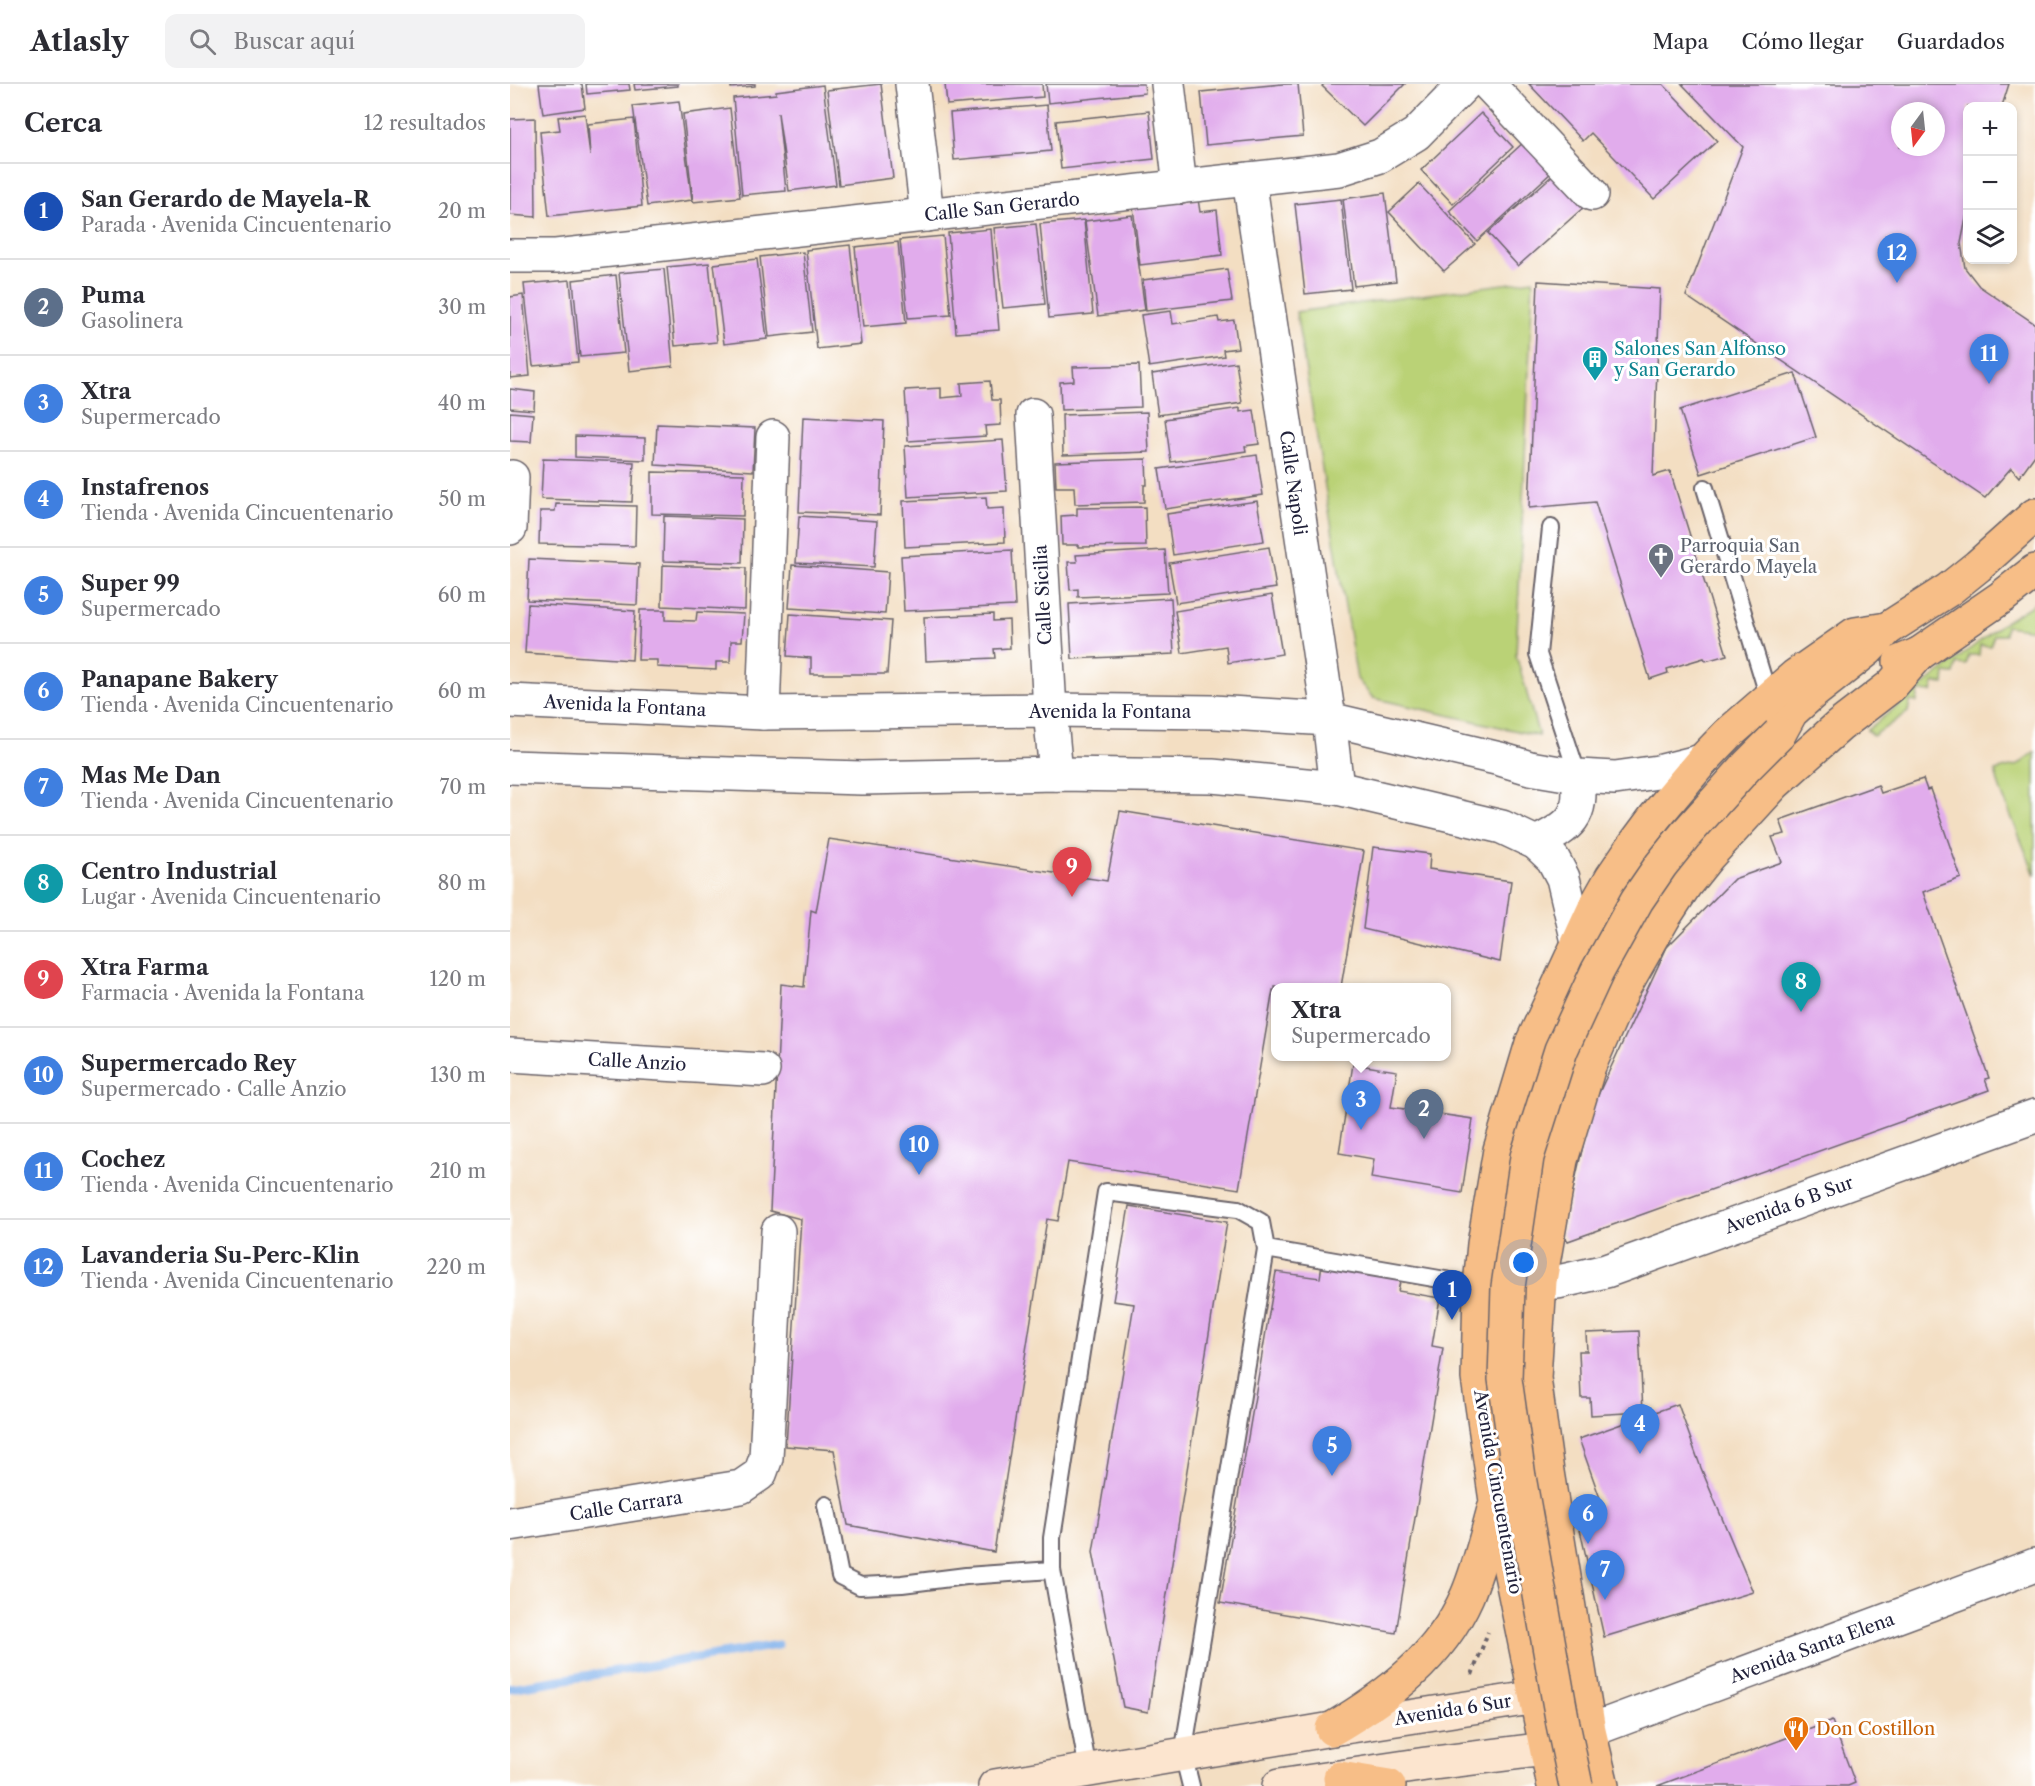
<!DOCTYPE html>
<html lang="es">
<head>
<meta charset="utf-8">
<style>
	body { margin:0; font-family:"Libre Caslon Text",serif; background:#f2f2f3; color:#2b2b33 }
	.controls { position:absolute; right:18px; top:18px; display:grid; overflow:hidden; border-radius:12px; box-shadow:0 3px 9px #0003 }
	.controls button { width:54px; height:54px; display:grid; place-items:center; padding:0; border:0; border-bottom:2px solid #e1e1e2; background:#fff; color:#2b2b33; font:30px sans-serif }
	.compass { position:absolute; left:1381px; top:18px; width:54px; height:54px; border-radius:50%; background:#fff; box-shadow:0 3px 9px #0003; rotate:195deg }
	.you { position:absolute; left:1014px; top:1179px; width:21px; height:21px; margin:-15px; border:4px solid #fff; border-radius:50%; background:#1a73e8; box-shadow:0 0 0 9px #1a73e833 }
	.badge { display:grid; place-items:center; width:39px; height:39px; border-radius:50%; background:#1a73e8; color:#fff; font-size:20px; font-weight:700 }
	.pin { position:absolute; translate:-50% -50px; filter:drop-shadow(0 2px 3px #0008) }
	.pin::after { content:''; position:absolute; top:32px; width:21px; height:18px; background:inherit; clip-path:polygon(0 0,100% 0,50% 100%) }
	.popup { position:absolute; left:761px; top:899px; width:180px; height:78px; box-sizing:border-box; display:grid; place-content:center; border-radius:12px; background:#fff; filter:drop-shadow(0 2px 4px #0005); font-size:20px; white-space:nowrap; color:#7c7c81 }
	.popup b { font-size:22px; color:#2b2b33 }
	.popup::after { content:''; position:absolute; left:50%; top:100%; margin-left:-12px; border:12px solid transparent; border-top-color:#fff }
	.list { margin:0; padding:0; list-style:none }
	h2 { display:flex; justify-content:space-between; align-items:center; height:78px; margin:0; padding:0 24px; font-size:26px }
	h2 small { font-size:20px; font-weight:400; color:#7c7c81 }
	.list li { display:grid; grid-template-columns:39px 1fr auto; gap:18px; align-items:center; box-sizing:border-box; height:96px; padding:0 24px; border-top:2px solid #e1e1e2 }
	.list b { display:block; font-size:22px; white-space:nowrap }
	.list p { margin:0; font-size:20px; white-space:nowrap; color:#7c7c81 }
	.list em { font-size:20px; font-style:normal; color:#7c7c81 }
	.icon { flex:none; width:33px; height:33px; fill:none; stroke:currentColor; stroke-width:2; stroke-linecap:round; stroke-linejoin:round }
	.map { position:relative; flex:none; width:1525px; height:1702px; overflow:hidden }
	header { display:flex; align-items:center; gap:36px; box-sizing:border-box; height:84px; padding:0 30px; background:#fff; border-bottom:2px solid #e1e1e2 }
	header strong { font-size:28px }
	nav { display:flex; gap:33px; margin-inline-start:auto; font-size:21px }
	.search { width:420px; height:54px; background:#f2f2f3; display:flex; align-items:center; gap:15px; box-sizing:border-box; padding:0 21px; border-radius:12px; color:#7c7c81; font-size:22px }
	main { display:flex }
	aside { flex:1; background:#fff }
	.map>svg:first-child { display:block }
	.green { fill:#bad276; stroke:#6e7a58; stroke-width:1.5 }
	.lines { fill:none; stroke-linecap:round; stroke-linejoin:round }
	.stream { stroke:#7fb0eb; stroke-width:9 }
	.building { fill:#e1acec; fill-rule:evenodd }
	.service-casing { stroke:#6b646a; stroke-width:20 }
	.minor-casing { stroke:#6b646a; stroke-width:36 }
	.tertiary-casing { stroke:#6b646a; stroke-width:36 }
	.secondary-casing { stroke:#6b646a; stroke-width:36 }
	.primary-casing { stroke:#6b646a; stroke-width:36 }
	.path { stroke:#6b646a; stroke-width:4; stroke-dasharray:4.5 4.5; stroke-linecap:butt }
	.service { stroke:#fff; stroke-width:16 }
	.minor { stroke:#fff; stroke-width:33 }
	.tertiary { stroke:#fff; stroke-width:33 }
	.secondary { stroke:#fce5cf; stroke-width:33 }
	.primary { stroke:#f7be87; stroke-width:33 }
	.primary-bridge-casing { stroke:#6b646a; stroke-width:36; stroke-linecap:butt }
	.primary-bridge { stroke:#f7be87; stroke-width:33 }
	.labels { text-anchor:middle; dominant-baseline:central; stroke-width:6; stroke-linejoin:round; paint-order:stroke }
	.street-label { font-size:18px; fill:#22223b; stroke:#fff }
	.culture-label { font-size:18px; fill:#0d838f; stroke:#fff; text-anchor:start }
	.worship-label { font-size:18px; fill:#5b616d; stroke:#fff; text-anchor:start }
	.food-label { font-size:18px; fill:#c56008; stroke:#fff; text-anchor:start }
</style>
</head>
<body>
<header>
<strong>Atlasly</strong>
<div class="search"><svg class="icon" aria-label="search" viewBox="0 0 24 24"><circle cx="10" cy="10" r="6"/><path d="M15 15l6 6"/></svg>Buscar aquí</div>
<nav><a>Mapa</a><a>Cómo llegar</a><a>Guardados</a></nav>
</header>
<main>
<aside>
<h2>Cerca<small>12 resultados</small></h2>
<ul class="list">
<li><span class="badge" style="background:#1a4fb4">1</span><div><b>San Gerardo de Mayela-R</b><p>Parada · Avenida Cincuentenario</p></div><em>20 m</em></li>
<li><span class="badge" style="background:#5c6f8a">2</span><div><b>Puma</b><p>Gasolinera</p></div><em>30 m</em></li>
<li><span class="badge" style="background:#3f7fe0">3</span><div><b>Xtra</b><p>Supermercado</p></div><em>40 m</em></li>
<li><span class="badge" style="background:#3f7fe0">4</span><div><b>Instafrenos</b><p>Tienda · Avenida Cincuentenario</p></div><em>50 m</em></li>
<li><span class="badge" style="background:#3f7fe0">5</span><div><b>Super 99</b><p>Supermercado</p></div><em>60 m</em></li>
<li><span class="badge" style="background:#3f7fe0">6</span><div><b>Panapane Bakery</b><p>Tienda · Avenida Cincuentenario</p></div><em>60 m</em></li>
<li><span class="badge" style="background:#3f7fe0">7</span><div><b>Mas Me Dan</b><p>Tienda · Avenida Cincuentenario</p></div><em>70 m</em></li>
<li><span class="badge" style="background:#0f9aa8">8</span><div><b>Centro Industrial</b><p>Lugar · Avenida Cincuentenario</p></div><em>80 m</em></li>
<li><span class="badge" style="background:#e0444e">9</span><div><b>Xtra Farma</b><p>Farmacia · Avenida la Fontana</p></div><em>120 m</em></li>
<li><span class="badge" style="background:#3f7fe0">10</span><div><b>Supermercado Rey</b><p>Supermercado · Calle Anzio</p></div><em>130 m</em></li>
<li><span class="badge" style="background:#3f7fe0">11</span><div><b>Cochez</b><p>Tienda · Avenida Cincuentenario</p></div><em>210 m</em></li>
<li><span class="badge" style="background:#3f7fe0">12</span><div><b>Lavanderia Su-Perc-Klin</b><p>Tienda · Avenida Cincuentenario</p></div><em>220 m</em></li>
</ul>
</aside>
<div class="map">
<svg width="1525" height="1702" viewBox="0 0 1525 1702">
	<rect width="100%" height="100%" fill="#fff"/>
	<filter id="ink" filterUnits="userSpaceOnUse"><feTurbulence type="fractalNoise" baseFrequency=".0167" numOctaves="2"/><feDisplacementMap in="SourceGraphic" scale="12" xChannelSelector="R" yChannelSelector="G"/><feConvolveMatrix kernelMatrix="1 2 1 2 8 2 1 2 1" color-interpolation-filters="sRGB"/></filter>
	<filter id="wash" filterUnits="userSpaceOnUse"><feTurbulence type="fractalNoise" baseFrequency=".008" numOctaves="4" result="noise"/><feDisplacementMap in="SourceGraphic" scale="24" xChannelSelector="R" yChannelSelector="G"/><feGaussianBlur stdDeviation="1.35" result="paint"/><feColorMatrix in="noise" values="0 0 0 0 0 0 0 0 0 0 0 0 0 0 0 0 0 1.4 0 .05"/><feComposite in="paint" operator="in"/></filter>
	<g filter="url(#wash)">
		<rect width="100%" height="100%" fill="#f3dec2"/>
		<g class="green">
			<polygon points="1023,196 1006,571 1029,652 863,614 847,595 786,228"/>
			<polygon points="1525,519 1525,546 1496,542 1495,551 1484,551 1480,562 1470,561 1469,571 1459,571 1456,581 1447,580 1444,590 1435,589 1434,600 1424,599 1422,608 1409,607 1407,618 1400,617 1398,628 1363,652 1357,646 1493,539"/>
			<polygon points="1525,668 1525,791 1490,705 1485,687 1508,681"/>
		</g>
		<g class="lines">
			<polyline class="stream" points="0,1604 268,1561"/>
		</g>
		<g id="blocks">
			<g class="building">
				<polygon points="29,0 72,0 75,24 33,30"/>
				<polygon points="76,0 119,0 120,6 77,10"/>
				<polygon points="124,0 168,0 168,2 125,6"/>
				<polygon points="221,0 245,0 245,2 221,4"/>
				<polygon points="371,0 383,94 329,101 317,6"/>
				<polygon points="435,0 532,0 533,13 437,21"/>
				<polygon points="536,0 634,0 635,9 538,19"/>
				<polygon points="772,0 788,0 793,52 696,61 691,8"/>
				<polygon points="814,0 895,0 853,42 812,2"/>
				<polygon points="1019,0 1153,0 1207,57 1144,115 1081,49 1073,57"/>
				<path d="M 1172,0 L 1499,0 L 1492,22 L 1458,22 L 1458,125 L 1451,159 L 1455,184 L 1469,202 L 1525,240 L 1525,371 L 1509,393 L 1501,384 L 1475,414 L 1176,212 L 1233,63 ZM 1390,27 L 1426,27 L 1426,63 L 1390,63 Z"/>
				<polygon points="313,1 326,101 279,107 268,29 276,107 232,111 223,14 266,10 266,7"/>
				<polygon points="169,17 182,116 137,122 123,22"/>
				<polygon points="537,21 541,67 444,76 440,29"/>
				<polygon points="220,24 230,113 183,118 173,30"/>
				<polygon points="639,27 644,75 551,85 546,37"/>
				<polygon points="971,29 1003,63 943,120 911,86"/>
				<polygon points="75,30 80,72 78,40 124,35 132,122 39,132 30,48 50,46 48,33"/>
				<polygon points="25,34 26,133 0,131 0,35"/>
				<polygon points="1015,57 1043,87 967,157 939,127"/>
				<polygon points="1045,89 1075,122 1008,182 978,149"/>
				<polygon points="909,100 965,160 934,187 879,128"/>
				<polygon points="875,109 886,197 844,202 833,115"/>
				<polygon points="688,115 690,128 707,126 712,171 630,181 623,123"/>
				<polygon points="831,115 841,205 795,210 785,120"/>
				<polygon points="622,131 635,226 588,232 575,137"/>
				<polygon points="574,136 583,230 539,234 530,140"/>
				<polygon points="526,140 535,220 493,224 484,144"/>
				<polygon points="481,145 489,246 446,249 438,149"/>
				<polygon points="433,152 441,231 398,234 390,156"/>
				<polygon points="388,158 396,239 353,243 345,163"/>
				<polygon points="340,161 351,260 307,265 296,166"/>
				<polygon points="293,168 302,248 259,253 250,173"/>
				<polygon points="247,175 257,255 214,260 204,180"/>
				<polygon points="199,179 207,258 165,262 157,183"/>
				<polygon points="154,185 163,282 119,287 109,189"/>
				<polygon points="717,185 722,217 636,227 633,196"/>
				<polygon points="106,191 114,269 70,273 63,196"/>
				<polygon points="60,196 68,278 23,282 14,200"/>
				<polygon points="1028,197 1150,205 1143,392 1160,387 1217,571 1196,577 1194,574 1157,585 1158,589 1140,595 1085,418 1019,424"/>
				<polygon points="13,211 20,292 0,294 0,213"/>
				<polygon points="661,227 663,240 708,233 709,238 724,236 728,264 713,266 714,272 639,283 631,231"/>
				<polygon points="726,278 732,319 648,331 642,290"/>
				<polygon points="629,281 631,323 551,326 550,298 564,297 563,283"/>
				<polygon points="1285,289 1306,353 1191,390 1170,326"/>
				<polygon points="480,297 482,316 490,316 491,341 475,342 476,352 398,357 395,306 431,304 431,314 452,312 451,299"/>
				<polygon points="0,305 25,308 24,326 0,324"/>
				<polygon points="730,324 730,328 744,326 749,360 735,362 736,367 661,378 655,335"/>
				<polygon points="0,328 23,330 21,358 0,357"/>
				<polygon points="637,328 639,368 553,371 552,331"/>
				<polygon points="293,333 374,337 370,431 289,428"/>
				<polygon points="147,340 245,344 243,387 145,381"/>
				<polygon points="65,352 135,354 135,376 65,373"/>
				<polygon points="493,356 497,407 398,413 395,362"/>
				<polygon points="747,371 753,411 655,425 649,385"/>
				<polygon points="33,375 124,378 122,418 31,415"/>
				<polygon points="636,375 637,401 634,401 634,418 565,420 564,403 546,403 545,378"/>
				<polygon points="142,388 234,390 233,432 142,430"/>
				<polygon points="476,413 477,425 494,424 495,458 395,463 393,417"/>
				<polygon points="747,417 754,457 663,471 657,430"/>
				<polygon points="46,420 126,422 125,462 29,460 30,427 45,427"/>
				<polygon points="635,423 636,462 568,463 568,461 552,461 551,432 567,431 567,424"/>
				<polygon points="154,432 233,435 232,479 153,477"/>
				<polygon points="289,432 367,437 364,483 286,479"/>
				<polygon points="759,463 766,504 666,519 659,479"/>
				<polygon points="502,466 505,522 394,527 391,472"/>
				<polygon points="655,466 658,509 568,513 568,505 560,506 558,478 567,478 566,471"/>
				<polygon points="19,475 129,480 127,521 17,516"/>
				<polygon points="153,481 236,484 235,526 152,522"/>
				<polygon points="282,481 378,488 375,530 279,524"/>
				<polygon points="762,511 772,570 718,579 716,562 672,569 665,527"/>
				<polygon points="661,514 664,570 562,575 559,520"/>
				<polygon points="18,520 125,527 122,576 15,569"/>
				<polygon points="130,526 155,526 155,536 186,537 187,528 234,530 232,557 221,557 220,578 206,578 206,586 147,583 147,576 128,576"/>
				<polygon points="280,530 381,537 377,590 301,590 301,574 277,572"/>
				<polygon points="483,530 483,537 499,536 500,564 484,565 485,574 416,577 414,533"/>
				<polygon points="1413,695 1417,706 1420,705 1451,794 1413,808 1479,994 1475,995 1479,1006 1058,1157 1053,1150 1081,1026 1157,863 1224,795 1272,778 1262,753 1275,750 1270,736 1368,701 1371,709"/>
				<polygon points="610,727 854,767 831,903 765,903 765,906 763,906 729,1105 558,1078 548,1137 537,1135 484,1468 338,1441 324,1366 276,1362 291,1135 260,1127 271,900 294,903 301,826 306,828 319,755 597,797"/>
				<polygon points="863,763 920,770 919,785 1001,797 990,878 853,845"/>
				<polygon points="843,980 887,987 881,1023 963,1035 952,1109 861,1094 864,1075 829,1069"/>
				<polygon points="619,1122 717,1138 638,1628 613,1623 583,1468 624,1220 603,1217"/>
				<polygon points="812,1180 891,1193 888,1207 930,1214 922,1262 933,1264 886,1549 710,1519 766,1188 810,1194"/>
				<polygon points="1129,1247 1133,1328 1081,1331 1080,1314 1071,1314 1069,1267 1077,1267 1076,1249"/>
				<polygon points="1168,1320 1191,1384 1243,1508 1094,1553 1066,1428 1092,1420 1069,1355"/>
				<polygon points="1322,1637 1345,1699 1338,1702 1147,1702"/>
			</g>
		</g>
	</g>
	<g filter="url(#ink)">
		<use href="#blocks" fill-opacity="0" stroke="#6b646a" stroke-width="1.5"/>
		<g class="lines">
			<g class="service-casing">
				<g id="service">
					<polyline points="1195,404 1259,614"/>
					<polyline points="1041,444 1028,570 1068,692"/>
					<polyline points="316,1421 330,1492 350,1502 392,1500 456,1492 542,1486"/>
					<polyline points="579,1692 542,1486 542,1454 596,1108 728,1125 751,1138 756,1165"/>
					<polyline points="681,1702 673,1670 756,1165 970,1202"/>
				</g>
			</g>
			<g class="minor-casing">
				<g id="minor">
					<polyline points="402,0 417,131"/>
					<polyline points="658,0 670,103"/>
					<polyline points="978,0 1082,110"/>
					<polyline points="739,95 819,635 827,704"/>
					<polyline points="0,172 46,172 829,85 870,72 906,50 955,0"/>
					<polyline points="523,331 540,626 546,690"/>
					<polyline points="0,444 2,393"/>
					<polyline points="0,617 253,629 540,626 703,628 819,635 990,675 1020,684 1068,692 1105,694 1148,688 1192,677"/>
					<polyline points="253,629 263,353"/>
					<polyline points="0,683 352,694 546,690 702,692 827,704 992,743 1026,759 1043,775 1053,794 1068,858"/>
					<path d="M 1026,759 C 1061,742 1073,733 1068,692"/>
					<polyline points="0,971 253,986"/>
					<polyline points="1030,1197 1048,1198 1096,1187 1525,1032"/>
					<polyline points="0,1440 231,1403 250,1390 256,1374 268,1147"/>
				</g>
			</g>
			<g class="tertiary-casing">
				<polyline id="tertiary" points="1079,1647 1525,1481"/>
			</g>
			<g class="secondary-casing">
				<g id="secondary">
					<polyline points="485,1702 822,1645 1027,1613 1050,1628"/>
					<polyline points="769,1702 916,1680 1036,1665 1063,1654"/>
				</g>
			</g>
			<g class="primary-casing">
				<g id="primary">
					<polyline points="1390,578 1409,570 1492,513 1525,487"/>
					<polyline points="1269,650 1281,628 1301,610 1357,566 1377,545 1438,506 1468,482 1525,431"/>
					<path d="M 822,1645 C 878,1612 930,1573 957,1512 C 969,1484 976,1454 984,1425"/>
					<polyline points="830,1694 879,1702"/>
					<polyline points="1044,1702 986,1417 968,1294 970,1202 974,1160 990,1066 1022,959 1085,823 1102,793 1119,768 1145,733 1192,677 1218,650 1285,592 1345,550 1377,545"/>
					<polyline points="1092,1702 1079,1647 1037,1388 1024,1294 1030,1197 1051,1076 1079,982 1113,905 1154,833 1175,801 1199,771 1264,700 1329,642 1381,602 1409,570"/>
				</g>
			</g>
			<polyline class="path" points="962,1591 978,1548"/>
			<use href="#service" class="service"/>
			<use href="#minor" class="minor"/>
			<use href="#tertiary" class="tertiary"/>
			<use href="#secondary" class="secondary"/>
			<use href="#primary" class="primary"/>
			<g class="primary-bridge-casing">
				<polyline id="primary-bridge" points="1066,1702 1053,1640 1009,1393 995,1295 998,1203 1017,1073 1051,966 1087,888 1127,816 1151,781 1175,751 1237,682 1269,650"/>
			</g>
			<use href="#primary-bridge" class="primary-bridge"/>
		</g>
	</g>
	<defs>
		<g id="building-pin" transform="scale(1.35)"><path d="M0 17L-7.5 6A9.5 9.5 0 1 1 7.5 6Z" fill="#0f9aa8" stroke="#fff"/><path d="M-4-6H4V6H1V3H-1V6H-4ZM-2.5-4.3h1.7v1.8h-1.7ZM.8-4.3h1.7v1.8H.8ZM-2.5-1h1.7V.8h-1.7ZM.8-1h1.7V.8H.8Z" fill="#fff"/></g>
		<g id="church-pin" transform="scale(1.35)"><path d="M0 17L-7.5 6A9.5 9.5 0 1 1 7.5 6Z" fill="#6b7280" stroke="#fff"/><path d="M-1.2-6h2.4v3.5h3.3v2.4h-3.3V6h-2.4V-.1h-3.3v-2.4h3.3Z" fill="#fff"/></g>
		<g id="restaurant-pin" transform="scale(1.35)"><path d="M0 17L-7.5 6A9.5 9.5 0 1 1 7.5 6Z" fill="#e8710a" stroke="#fff"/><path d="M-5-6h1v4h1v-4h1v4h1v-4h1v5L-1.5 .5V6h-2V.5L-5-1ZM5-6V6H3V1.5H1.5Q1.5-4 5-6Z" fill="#fff"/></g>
	</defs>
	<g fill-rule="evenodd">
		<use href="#building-pin" x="1085" y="275"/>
		<use href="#church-pin" x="1151" y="472"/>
		<use href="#restaurant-pin" x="1286" y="1645"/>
	</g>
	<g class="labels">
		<g class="street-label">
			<text transform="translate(492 123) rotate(-6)">Calle San Gerardo</text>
			<text transform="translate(783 399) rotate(82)">Calle Napoli</text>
			<text transform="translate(533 511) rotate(-93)">Calle Sicilia</text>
			<text transform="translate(115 622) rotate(3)">Avenida la Fontana</text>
			<text x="600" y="628">Avenida la Fontana</text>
			<text transform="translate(127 978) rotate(3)">Calle Anzio</text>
			<text transform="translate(1279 1121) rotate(-20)">Avenida 6 B Sur</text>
			<text transform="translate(988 1408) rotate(80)">Avenida Cincuentenario</text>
			<text transform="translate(116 1422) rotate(-9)">Calle Carrara</text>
			<text transform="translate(1302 1564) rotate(-20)">Avenida Santa Elena</text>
			<text transform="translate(943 1626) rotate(-9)">Avenida 6 Sur</text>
		</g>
		<g class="culture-label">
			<text x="1104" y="265">Salones San Alfonso<tspan x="1104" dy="21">y San Gerardo</tspan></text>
		</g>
		<g class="worship-label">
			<text x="1170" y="462">Parroquia San<tspan x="1170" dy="21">Gerardo Mayela</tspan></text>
		</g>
		<g class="food-label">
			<text x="1306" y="1645">Don Costillon</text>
		</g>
	</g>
</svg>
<div class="controls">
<button>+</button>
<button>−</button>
<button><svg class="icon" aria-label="layers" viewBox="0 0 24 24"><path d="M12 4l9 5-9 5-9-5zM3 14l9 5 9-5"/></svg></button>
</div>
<svg class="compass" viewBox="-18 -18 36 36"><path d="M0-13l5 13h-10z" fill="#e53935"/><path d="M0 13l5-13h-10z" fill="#7c7c81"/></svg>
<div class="you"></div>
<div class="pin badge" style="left:942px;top:1236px;background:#1a4fb4">1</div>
<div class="pin badge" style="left:914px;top:1055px;background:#5c6f8a">2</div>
<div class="pin badge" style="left:851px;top:1046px;background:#3f7fe0">3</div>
<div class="popup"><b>Xtra</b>Supermercado</div>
<div class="pin badge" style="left:1130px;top:1370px;background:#3f7fe0">4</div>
<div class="pin badge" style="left:822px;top:1392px;background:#3f7fe0">5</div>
<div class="pin badge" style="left:1078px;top:1460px;background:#3f7fe0">6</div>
<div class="pin badge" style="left:1095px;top:1516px;background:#3f7fe0">7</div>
<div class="pin badge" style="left:1291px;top:928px;background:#0f9aa8">8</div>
<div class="pin badge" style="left:562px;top:813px;background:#e0444e">9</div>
<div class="pin badge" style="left:409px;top:1091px;background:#3f7fe0">10</div>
<div class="pin badge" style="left:1479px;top:300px;background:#3f7fe0">11</div>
<div class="pin badge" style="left:1387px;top:199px;background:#3f7fe0">12</div>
</div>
</main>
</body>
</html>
